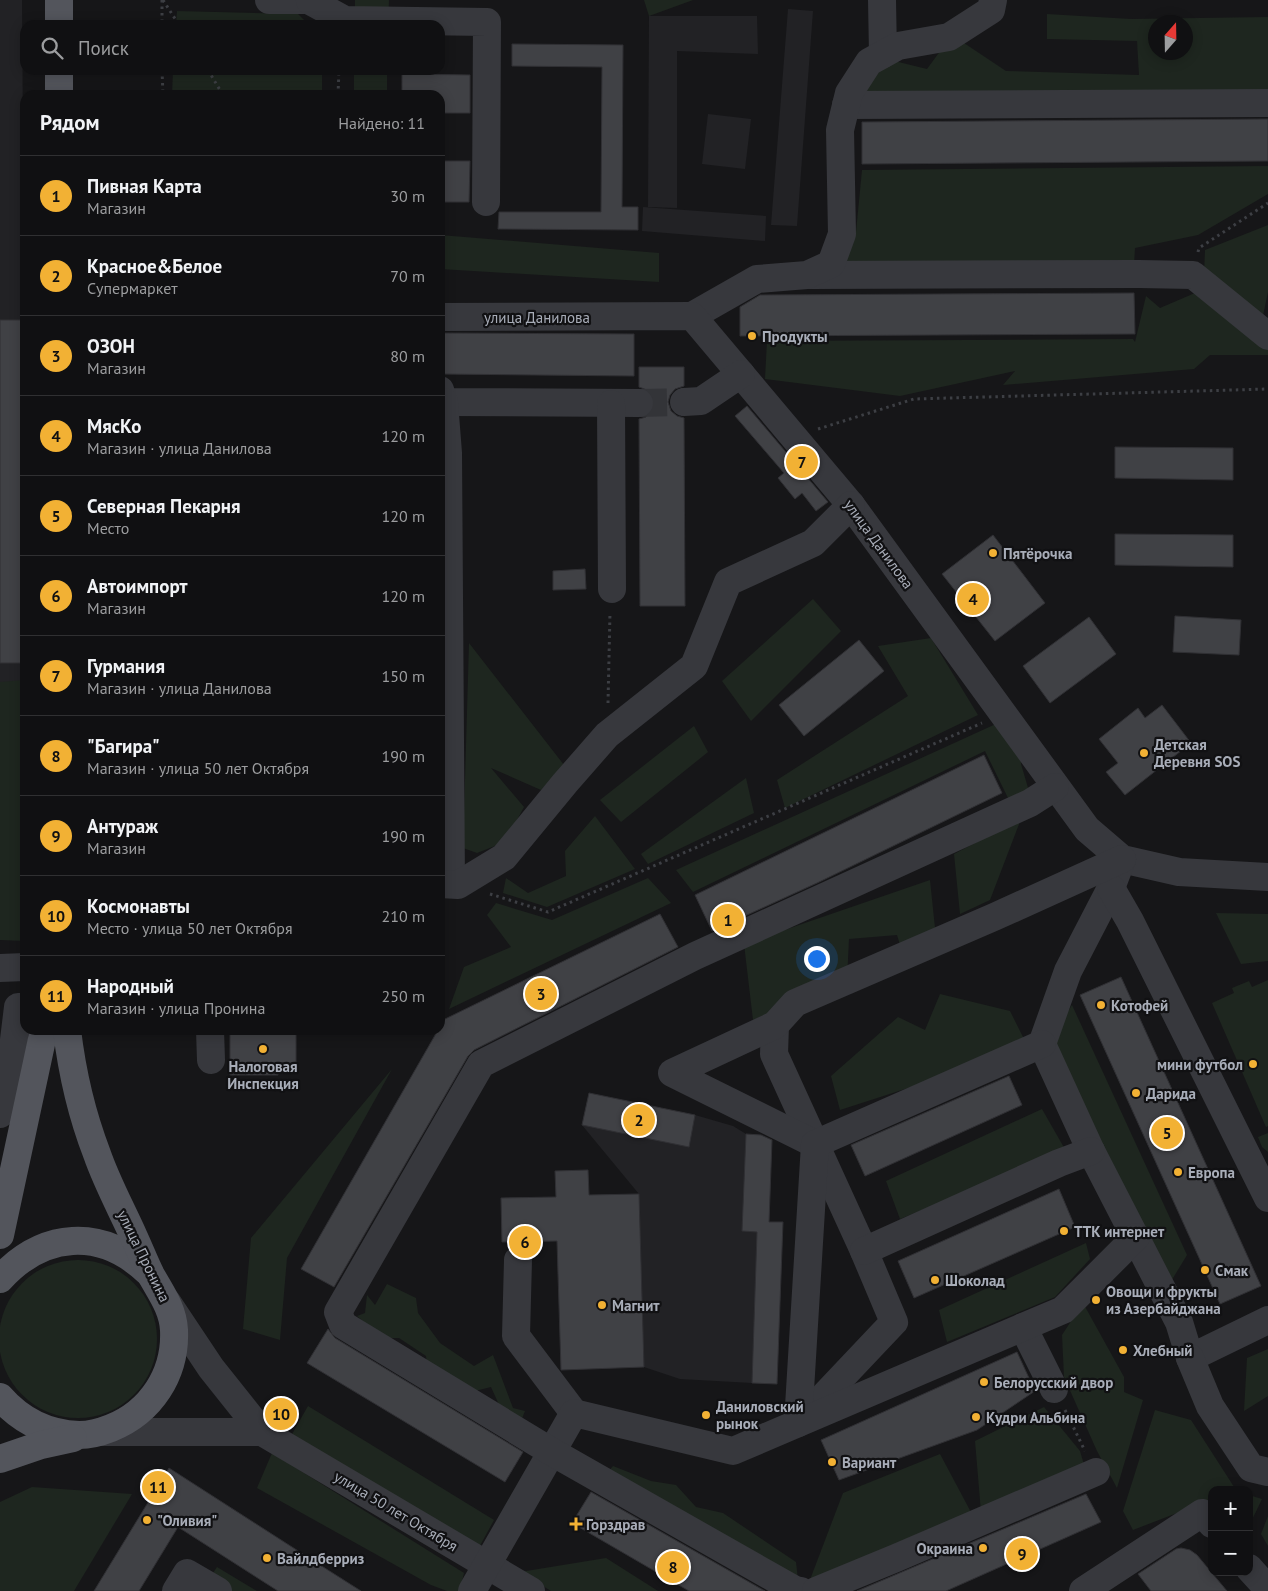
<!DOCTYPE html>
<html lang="ru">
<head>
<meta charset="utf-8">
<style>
	body { margin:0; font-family:"PT Sans",sans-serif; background:#1e1e20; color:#f1f3f6 }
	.controls { position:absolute; right:15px; bottom:15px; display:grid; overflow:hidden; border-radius:10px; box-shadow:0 2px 12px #0003 }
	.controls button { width:45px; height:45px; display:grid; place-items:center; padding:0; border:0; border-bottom:1px solid #303032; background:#101012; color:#f1f3f6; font:25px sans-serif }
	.compass { position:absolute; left:1148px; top:15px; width:45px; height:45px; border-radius:50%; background:#101012; box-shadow:0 2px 12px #0003; rotate:20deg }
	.you { position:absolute; left:816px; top:958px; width:18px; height:18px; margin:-12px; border:4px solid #fff; border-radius:50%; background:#1a73e8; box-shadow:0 0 0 8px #1a73e833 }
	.badge { display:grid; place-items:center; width:32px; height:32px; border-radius:50%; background:#f2b134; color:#111; font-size:16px; font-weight:700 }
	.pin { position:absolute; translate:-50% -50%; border:2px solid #fff; box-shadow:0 1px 5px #0006 }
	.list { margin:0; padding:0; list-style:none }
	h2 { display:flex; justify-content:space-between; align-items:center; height:65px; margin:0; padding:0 20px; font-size:21px }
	h2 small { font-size:16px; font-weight:400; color:#9c9d9f }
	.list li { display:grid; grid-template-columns:32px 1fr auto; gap:15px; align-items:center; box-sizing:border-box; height:80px; padding:0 20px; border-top:1px solid #303032 }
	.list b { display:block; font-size:19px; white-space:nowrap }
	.list p { margin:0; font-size:16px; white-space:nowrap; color:#9c9d9f }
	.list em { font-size:16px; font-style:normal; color:#9c9d9f }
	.icon { flex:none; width:28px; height:28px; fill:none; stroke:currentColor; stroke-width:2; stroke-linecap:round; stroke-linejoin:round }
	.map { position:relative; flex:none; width:1268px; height:1591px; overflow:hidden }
	.search { position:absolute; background:#101012; box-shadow:0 2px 12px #0003; left:20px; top:20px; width:425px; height:55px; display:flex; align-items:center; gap:12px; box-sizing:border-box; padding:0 18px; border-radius:15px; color:#9c9d9f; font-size:19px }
	.panel { position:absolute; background:#101012; box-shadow:0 2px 12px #0003; left:20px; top:90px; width:425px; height:945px; border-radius:15px }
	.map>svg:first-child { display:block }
	.built { fill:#222225 }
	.green { fill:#1e261f; fill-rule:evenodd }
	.building { fill:#404145; stroke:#303034 }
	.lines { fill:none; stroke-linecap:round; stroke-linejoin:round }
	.minor-tunnel { stroke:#333438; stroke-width:28; stroke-dasharray:28 14; stroke-linecap:butt }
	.path { stroke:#3d3f44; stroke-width:3; stroke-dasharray:2.5 4; stroke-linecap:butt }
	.minor { stroke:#37383d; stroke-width:28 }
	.major { stroke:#53555c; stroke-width:28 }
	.poi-dot { fill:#f2b134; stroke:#111113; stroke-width:2 }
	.labels { text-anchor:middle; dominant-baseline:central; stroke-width:4.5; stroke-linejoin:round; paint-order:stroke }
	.street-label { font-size:15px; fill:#a8adb8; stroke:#111113 }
	.poi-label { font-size:15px; font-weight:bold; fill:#a8adb8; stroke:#111113; text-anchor:start }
</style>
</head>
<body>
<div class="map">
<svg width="1268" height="1591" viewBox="0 0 1268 1591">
	<rect width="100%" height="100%" fill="#161618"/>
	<g class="built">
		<polygon points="0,0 22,0 25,434 25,927 0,926"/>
		<polygon points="788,9 813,11 797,226 771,225"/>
		<polygon points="649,16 757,16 758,54 677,51 677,208 648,207"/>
		<polygon points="708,114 751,119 745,169 702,164"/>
		<polygon points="643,207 766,216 765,241 642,231"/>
		<polygon points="589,1093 695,1115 733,1126 746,1134 742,1231 757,1232 752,1383 680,1379 644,1367 639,1194 582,1125"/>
	</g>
	<g class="green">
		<polygon points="355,0 389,0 388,25 355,25"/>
		<polygon points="644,0 693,0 649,16"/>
		<polygon points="177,11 298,14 309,25 176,25"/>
		<path d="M 1047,14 L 1131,19 L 1268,17 L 1268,95 L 864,93 L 874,56 L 927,69 L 952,35 L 1006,71 L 1139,75 L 1137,41 L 1047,39 ZM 1156,22 L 1186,22 L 1186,52 L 1156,52 Z"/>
		<polygon points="173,70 322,70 322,95 172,95"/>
		<rect x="354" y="70" width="33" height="25"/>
		<polygon points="1268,166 1268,194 1198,235 1135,248 1134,265 838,267 856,232 862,170"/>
		<polygon points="1268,225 1268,292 1261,325 1204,274 1205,250"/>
		<polygon points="440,235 659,253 659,282 440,269"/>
		<polygon points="1195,293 1268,347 1268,355 1210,355 1194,369 1003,385 1015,371 900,396 765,379 767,341 1133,339 1135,342 1146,296 1160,308"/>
		<polygon points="813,599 841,631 751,721 722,681"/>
		<polygon points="931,638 978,715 785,808 777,780 908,696 878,646"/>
		<polygon points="469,643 564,765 541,790 491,768 524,807 505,842 477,853 463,848"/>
		<polygon points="25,680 25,941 0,940 0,682"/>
		<polygon points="998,723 1022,751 1021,764 1031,798 1008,798 985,751 693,892 676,870"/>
		<polygon points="694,726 708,752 621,822 600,800"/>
		<polygon points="746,778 754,813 648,864 641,854"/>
		<polygon points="595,816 635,869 547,907 503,893 506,878 528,893 566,876 565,851"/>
		<polygon points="1021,819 990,900 960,914 954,854"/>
		<polygon points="648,878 671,903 449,1009 464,967 511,947 487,915 496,903 552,920"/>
		<polygon points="930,880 935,928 901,948 897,935 849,939 847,980 753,1020 744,944"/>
		<polygon points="1216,913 1268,914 1268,961 1241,964"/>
		<polygon points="1268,980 1268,1126 1266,1127 1212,1003 1234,993 1232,988 1249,981 1252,987"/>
		<polygon points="940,994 1010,1011 1029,1049 840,1110 831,1076 898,1017 925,1030"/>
		<polygon points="1072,1005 1187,1255 1170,1283 1050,1039"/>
		<polygon points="392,1069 287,1258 280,1340 243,1329 251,1238"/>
		<polygon points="1042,1109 1066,1151 900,1219 886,1181"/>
		<polygon points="1268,1133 1268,1152 1262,1147 1258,1137"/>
		<polygon points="1086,1243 1090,1259 1055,1297 947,1342 939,1310"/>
		<circle cx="78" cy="1339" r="79"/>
		<polygon points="387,1284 416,1298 418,1313 440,1343 474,1366 493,1355 513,1408 525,1411 521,1421 501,1409 491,1387 471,1392 427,1364 426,1356 399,1338 382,1338 357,1316 365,1313 367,1295 375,1305"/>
		<polygon points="1083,1303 1124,1377 1124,1392 1143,1400 1117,1488 1097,1451 1064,1377 1062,1335"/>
		<polygon points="1268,1349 1268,1396 1244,1411 1247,1358"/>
		<polygon points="308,1406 494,1520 476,1553 287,1443"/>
		<polygon points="1044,1407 1080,1451 1085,1468 981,1512 975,1441"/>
		<polygon points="1155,1410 1191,1420 1236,1490 1212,1490 1212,1508 1177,1513 1133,1530 1123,1511"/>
		<polygon points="272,1453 464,1573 460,1591 447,1591 431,1585 257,1488"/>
		<polygon points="940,1454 973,1516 808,1585 843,1493"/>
		<polygon points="613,1466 651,1481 676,1485 696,1507 723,1513 796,1562 798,1580 607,1473"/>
		<polygon points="32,1487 132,1494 74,1591 0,1591 0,1502"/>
		<polygon points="1249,1495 1262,1499 1250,1524 1249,1523"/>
		<polygon points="1268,1516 1268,1546 1261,1534"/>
		<polygon points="606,1558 658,1591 551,1591 520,1572"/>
		<polygon points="217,1567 257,1591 229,1591 209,1579"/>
	</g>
	<g class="building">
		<polygon points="512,44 623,45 622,207 638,207 638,230 498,229 499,212 601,212 602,67 512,66"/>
		<polygon points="402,74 470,75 470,113 440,113 440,95 402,95"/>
		<polygon points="1268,119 1268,161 862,164 862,122"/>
		<polygon points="440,161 470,161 469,202 440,202"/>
		<polygon points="1134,293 1135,334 740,336 740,307 760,295"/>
		<polygon points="0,320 24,320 22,663 0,663"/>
		<polygon points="440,333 634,334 634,376 440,374"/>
		<polygon points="639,367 684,367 684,386 675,389 670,395 668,402 671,411 677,416 684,418 685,606 640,606 639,419 646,417 652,411 655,403 653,396 647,390 639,387"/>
		<polygon points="747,406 828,502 816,511 802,493 795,499 778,478 784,473 735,416"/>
		<polygon points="1115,447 1233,448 1233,480 1115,478"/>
		<polygon points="1115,534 1233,535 1233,567 1115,565"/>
		<polygon points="993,535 1045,603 995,641 942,574"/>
		<polygon points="585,569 586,589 553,590 553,571"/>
		<polygon points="1175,616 1241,620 1239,655 1173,652"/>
		<polygon points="1089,617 1116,654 1050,703 1023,666"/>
		<polygon points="859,640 884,671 804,736 779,705"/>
		<polygon points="1162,705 1191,743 1125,795 1106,772 1118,763 1099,739 1138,708 1145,718"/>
		<polygon points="984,755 1002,793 817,883 712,931 695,895"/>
		<polygon points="660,914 678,947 474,1050 468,1056 334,1287 301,1269 438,1030 440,1030 440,1026 443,1020"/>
		<polygon points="1121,977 1261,1286 1220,1304 1080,995"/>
		<polygon points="230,1030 277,1030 277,1033 296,1033 296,1066 278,1066 278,1075 230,1075"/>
		<polygon points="1009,1076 1022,1105 865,1176 851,1145"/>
		<polygon points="589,1093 695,1115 689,1147 582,1125"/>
		<polygon points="746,1134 761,1135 772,1140 769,1222 783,1222 777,1384 752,1383 757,1232 742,1231"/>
		<polygon points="588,1170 589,1195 639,1194 644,1367 561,1370 557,1241 502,1242 501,1198 556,1197 555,1171"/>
		<polygon points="1059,1189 1075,1227 914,1298 898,1261"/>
		<polygon points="328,1329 335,1338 523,1452 505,1482 307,1363"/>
		<polygon points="1017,1352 1035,1391 977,1430 839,1480 821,1440"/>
		<polygon points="169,1468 320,1565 361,1591 278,1591 178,1527 139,1591 94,1591"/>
		<polygon points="591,1492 765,1591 689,1591 572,1523"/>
		<polygon points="1086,1494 1101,1522 946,1591 857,1591"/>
		<polygon points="1181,1548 1190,1550 1197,1555 1227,1591 1151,1591 1138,1574 1176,1549"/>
	</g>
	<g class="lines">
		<polyline class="minor-tunnel" points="639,403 684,402"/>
		<g class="path">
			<polyline points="162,0 162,25"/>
			<polyline points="163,0 179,25"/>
			<polyline points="162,70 163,95"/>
			<polyline points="208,70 223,95"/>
			<polyline points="338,95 339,70"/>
			<polyline points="1198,252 1199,248 1268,203"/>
			<polyline points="818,429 914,399 1268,389"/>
			<polyline points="608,703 610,612"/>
			<polyline points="490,894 548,912 982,723"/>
			<polyline points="1065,1410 1085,1451"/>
		</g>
		<g class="minor">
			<polyline points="269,0 311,0"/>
			<polyline points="882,0 883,54"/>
			<polyline points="310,1 345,20 487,22 486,202"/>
			<polyline points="846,105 1268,103"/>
			<polyline points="809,275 1139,274 1193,275 1268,336"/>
			<polyline points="692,316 757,279 807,275 831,264 842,234 840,130 849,93 869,62 898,46 949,37 991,10 993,0"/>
			<polyline points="440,317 692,316 851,505 1087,829 1122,859 1179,872 1268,877"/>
			<polyline points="440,390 444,402 639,403"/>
			<polyline points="444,402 448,453 451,884"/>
			<polyline points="684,402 701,401 741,374"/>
			<polyline points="611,404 612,589"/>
			<polyline points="1122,859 1111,888 1068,971 1042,1044 1091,1151 1179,1322 1190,1358 1268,1320"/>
			<polyline points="440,884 458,885 504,857 565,783 607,735 694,666 728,582 813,543 851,505"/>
			<polyline points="1111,888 1130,921 1268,1198"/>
			<polyline points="0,968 25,967"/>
			<polyline points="775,1025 774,1054 864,1251 894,1322 806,1415"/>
			<polyline points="210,1030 211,1060"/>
			<polyline points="0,1114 8,1089 18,1007"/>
			<polyline points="815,1144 672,1073 775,1025 795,1003 994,917 1122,859"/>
			<polyline points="864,1251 1059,1163 1091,1151"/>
			<polyline points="518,1260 516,1336 574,1413"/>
			<polyline points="167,1302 211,1368 262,1432 531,1591"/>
			<polyline points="1023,1327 1054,1389"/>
			<polyline points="1190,1358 1210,1406 1251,1468 1268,1472"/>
			<polyline points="798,1423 815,1144 1042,1044"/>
			<polyline points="101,1432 262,1432"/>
			<polyline points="1249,1568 1268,1589"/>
			<polyline points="176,1591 187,1573 218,1591"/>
			<polyline points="472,1591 574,1413 733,1451 1063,1310 1136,1237"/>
			<polyline points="801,1591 795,1590 552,1452 343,1325 338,1312 481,1064 695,956 1030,803 1055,787"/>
			<polyline points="816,1591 896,1558 1096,1472"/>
			<polyline points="1083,1591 1202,1513 1212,1524"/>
		</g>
		<g class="major">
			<polyline points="59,25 59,0"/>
			<polyline points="59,95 59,70"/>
			<polyline points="0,1235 44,1030"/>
			<path d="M 0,1279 C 43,1232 101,1227 148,1272"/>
			<path d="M 0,1397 C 21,1421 46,1434 79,1435 C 90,1435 101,1432 111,1428 C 151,1412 176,1374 174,1330 C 173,1309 161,1293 151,1275 C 145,1263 140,1250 134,1237 C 122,1210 107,1183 97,1154 C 82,1115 72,1072 67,1030"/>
			<polyline points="0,1459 41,1445 73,1438"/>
		</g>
	</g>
	<g class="poi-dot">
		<circle cx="752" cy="336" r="5"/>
		<circle cx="993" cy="553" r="5"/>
		<circle cx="1144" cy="753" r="5"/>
		<circle cx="1101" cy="1005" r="5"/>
		<circle cx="263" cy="1049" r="5"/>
		<circle cx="1253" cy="1064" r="5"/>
		<circle cx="1136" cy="1093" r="5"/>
		<circle cx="1178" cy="1172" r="5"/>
		<circle cx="1064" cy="1231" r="5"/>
		<circle cx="1205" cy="1270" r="5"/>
		<circle cx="935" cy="1280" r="5"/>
		<circle cx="1096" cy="1300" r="5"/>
		<circle cx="602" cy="1305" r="5"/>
		<circle cx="1123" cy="1350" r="5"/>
		<circle cx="984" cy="1382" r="5"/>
		<circle cx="706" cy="1415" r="5"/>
		<circle cx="976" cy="1417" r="5"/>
		<circle cx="832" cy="1462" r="5"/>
		<circle cx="147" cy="1520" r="5"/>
		<path d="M573.5 1516.5h5v5h5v5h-5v5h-5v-5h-5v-5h5z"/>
		<circle cx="983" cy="1548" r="5"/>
		<circle cx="267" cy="1558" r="5"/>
	</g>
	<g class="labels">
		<g class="street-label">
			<text x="537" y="317">улица Данилова</text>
			<text transform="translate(879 544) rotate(54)">улица Данилова</text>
			<text transform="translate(144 1256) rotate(64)">улица Пронина</text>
			<text transform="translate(396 1511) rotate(31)">улица 50 лет Октября</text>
		</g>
		<g class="poi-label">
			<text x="762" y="336">Продукты</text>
			<text x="1003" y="553">Пятёрочка</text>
			<text x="1154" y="744">Детская<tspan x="1154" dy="17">Деревня SOS</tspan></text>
			<text x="1111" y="1005">Котофей</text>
			<text x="1243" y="1064" text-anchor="end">мини футбол</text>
			<text x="263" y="1066" text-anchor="middle">Налоговая<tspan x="263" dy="17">Инспекция</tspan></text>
			<text x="1146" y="1093">Дарида</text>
			<text x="1188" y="1172">Европа</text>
			<text x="1074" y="1231">ТТК интернет</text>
			<text x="1215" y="1270">Смак</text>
			<text x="945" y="1280">Шоколад</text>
			<text x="1106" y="1291">Овощи и фрукты<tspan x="1106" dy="17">из Азербайджана</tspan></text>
			<text x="612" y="1305">Магнит</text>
			<text x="1133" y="1350">Хлебный</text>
			<text x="994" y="1382">Белорусский двор</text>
			<text x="716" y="1406">Даниловский<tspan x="716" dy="17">рынок</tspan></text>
			<text x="986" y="1417">Кудри Альбина</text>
			<text x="842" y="1462">Вариант</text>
			<text x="157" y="1520">"Оливия"</text>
			<text x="586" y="1524">Горздрав</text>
			<text x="973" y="1548" text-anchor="end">Окраина</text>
			<text x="277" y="1558">Вайлдберриз</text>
		</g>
	</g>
</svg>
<div class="controls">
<button>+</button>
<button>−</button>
</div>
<svg class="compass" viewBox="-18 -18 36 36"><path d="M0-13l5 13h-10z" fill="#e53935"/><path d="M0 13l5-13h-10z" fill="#9c9d9f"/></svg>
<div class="you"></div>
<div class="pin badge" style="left:728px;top:920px">1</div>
<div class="pin badge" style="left:639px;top:1120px">2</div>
<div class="pin badge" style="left:541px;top:994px">3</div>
<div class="pin badge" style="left:973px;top:599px">4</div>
<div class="pin badge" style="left:1167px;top:1133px">5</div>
<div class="pin badge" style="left:525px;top:1242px">6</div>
<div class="pin badge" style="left:802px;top:462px">7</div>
<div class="pin badge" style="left:673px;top:1567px">8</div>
<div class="pin badge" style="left:1022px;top:1554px">9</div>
<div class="pin badge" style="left:281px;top:1414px">10</div>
<div class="pin badge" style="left:158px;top:1487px">11</div>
<div class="search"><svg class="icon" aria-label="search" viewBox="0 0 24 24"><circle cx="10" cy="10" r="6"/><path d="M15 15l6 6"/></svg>Поиск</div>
<section class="panel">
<h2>Рядом<small>Найдено: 11</small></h2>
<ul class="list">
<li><span class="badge">1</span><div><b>Пивная Карта</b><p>Магазин</p></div><em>30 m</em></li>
<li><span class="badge">2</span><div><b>Красное&amp;Белое</b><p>Супермаркет</p></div><em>70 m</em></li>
<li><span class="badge">3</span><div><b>ОЗОН</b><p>Магазин</p></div><em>80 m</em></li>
<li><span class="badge">4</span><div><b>МясКо</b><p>Магазин · улица Данилова</p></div><em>120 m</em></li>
<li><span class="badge">5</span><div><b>Северная Пекарня</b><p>Место</p></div><em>120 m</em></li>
<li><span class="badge">6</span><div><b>Автоимпорт</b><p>Магазин</p></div><em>120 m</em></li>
<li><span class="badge">7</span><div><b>Гурмания</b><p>Магазин · улица Данилова</p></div><em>150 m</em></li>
<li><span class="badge">8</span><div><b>&quot;Багира&quot;</b><p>Магазин · улица 50 лет Октября</p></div><em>190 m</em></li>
<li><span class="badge">9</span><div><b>Антураж</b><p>Магазин</p></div><em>190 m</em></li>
<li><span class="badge">10</span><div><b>Космонавты</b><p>Место · улица 50 лет Октября</p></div><em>210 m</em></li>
<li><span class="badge">11</span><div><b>Народный</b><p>Магазин · улица Пронина</p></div><em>250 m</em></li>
</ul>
</section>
</div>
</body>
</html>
